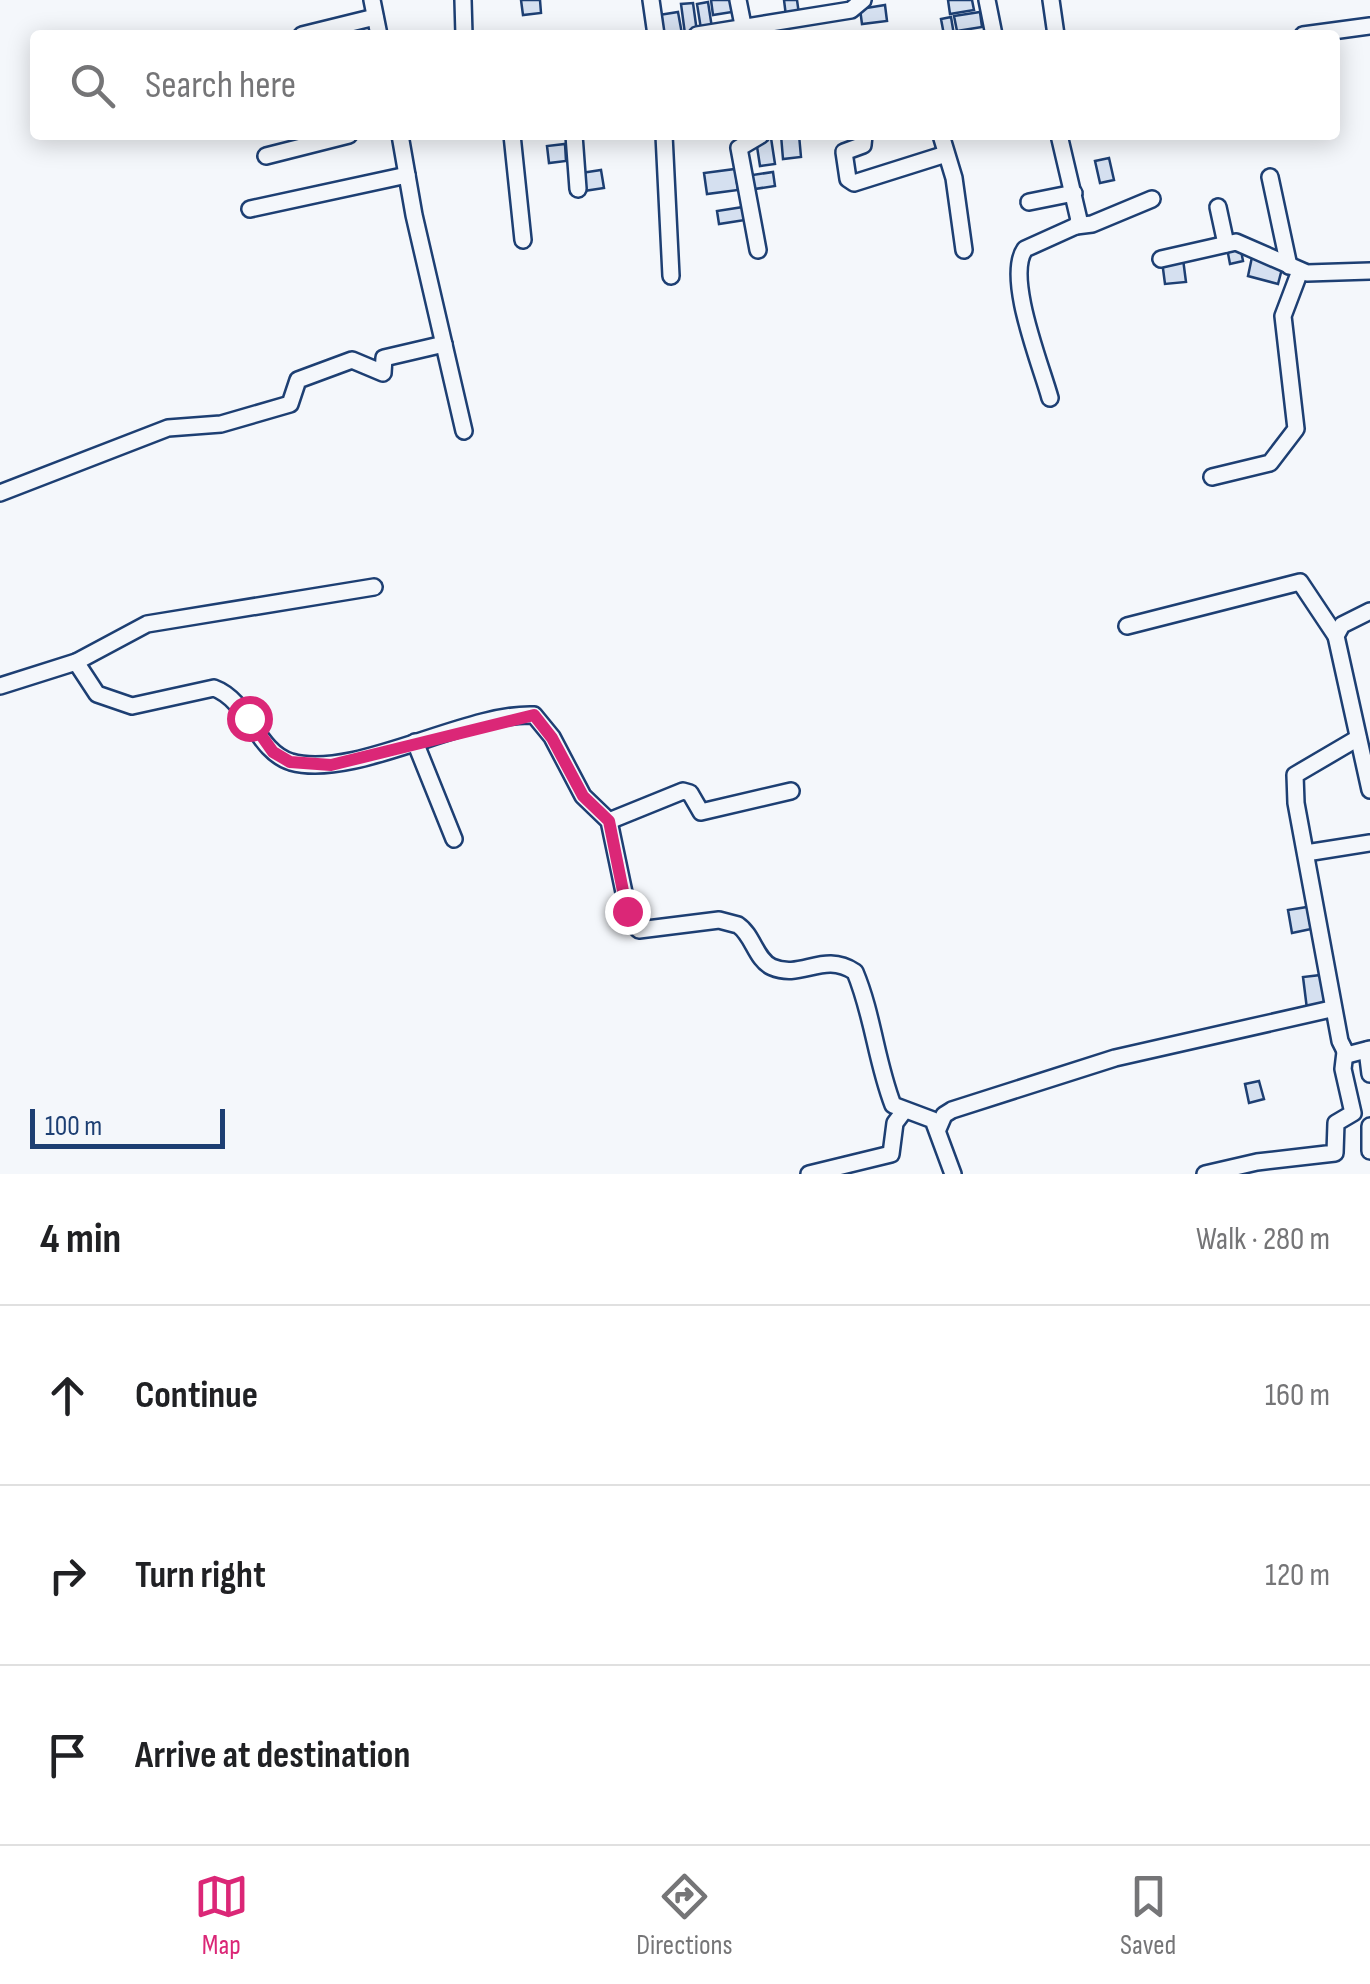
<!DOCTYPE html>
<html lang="en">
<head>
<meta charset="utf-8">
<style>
	body { margin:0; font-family:"Sofia Sans Condensed",sans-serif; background:#f2f2f2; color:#202124 }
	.scale { position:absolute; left:30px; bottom:25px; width:195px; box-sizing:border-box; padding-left:10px; border:5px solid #1d3f73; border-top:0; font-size:28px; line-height:35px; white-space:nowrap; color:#1d3f73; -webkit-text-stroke:8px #f4f7fb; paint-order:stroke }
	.stop { position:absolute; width:30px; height:30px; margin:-22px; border:8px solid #db2777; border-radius:50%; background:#fff }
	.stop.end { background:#db2777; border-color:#fff; box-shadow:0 2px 10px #0008 }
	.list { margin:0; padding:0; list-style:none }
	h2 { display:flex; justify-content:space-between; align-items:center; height:130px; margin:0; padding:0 40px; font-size:42px }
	h2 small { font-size:32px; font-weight:400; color:#757577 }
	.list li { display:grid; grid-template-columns:65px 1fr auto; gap:30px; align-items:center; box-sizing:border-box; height:180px; padding:0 40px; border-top:2px solid #e0e0e0 }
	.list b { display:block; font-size:38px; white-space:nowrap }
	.list em { font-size:32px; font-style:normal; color:#757577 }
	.icon { flex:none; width:55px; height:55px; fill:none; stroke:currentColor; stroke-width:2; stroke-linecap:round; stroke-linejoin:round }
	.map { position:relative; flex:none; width:1370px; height:1174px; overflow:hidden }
	.search { position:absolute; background:#fff; box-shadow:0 5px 25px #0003; left:30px; right:30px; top:30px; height:110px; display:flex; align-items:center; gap:25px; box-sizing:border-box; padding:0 35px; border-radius:10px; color:#757577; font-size:38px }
	.sheet { height:670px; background:#fff }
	nav { display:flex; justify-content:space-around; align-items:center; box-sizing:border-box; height:140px; border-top:2px solid #e0e0e0; background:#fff; font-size:28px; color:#757577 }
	nav a { display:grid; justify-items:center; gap:5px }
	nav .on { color:#db2777 }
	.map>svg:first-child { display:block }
	.building { fill:#d5e0f0; stroke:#1d3f73; stroke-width:2.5 }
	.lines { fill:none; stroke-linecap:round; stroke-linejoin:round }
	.minor-casing { stroke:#1d3f73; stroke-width:20 }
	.minor { stroke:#f4f7fb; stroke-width:15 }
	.route { stroke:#db2777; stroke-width:12 }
</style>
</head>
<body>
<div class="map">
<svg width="1370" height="1174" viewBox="0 0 1370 1174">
	<rect width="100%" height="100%" fill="#f4f7fb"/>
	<g class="building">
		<polygon points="521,0 540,0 541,13 523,15"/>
		<polygon points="711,0 731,0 732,12 713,15"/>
		<polygon points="784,0 797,0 799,14 786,16"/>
		<polygon points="948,0 972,0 974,10 950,14"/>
		<polygon points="708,2 712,28 701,29 697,4"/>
		<polygon points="693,3 697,32 685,34 681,4"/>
		<polygon points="885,5 887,21 862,24 860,9"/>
		<polygon points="678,12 682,34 663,35 659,15"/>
		<polygon points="980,12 982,27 957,31 954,16"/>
		<polygon points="951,17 954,35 944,35 941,19"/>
		<polygon points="781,135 799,135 801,157 783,159"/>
		<polygon points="771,138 775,164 760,166 756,140"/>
		<polygon points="565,144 566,161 549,163 547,146"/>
		<polygon points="1109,158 1114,180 1100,183 1095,161"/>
		<polygon points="735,169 738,190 707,194 704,173"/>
		<polygon points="601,170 604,188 584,191 581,173"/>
		<polygon points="773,172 775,186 748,190 746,176"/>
		<polygon points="743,207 745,220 719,224 717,211"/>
		<polygon points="1240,245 1243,261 1230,264 1227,248"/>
		<polygon points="1252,257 1283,265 1278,284 1248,276"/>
		<polygon points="1183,259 1186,282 1165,284 1162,261"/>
		<polygon points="1307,907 1311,929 1292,933 1288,910"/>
		<polygon points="1321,975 1325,1007 1307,1009 1303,977"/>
		<polygon points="1259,1081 1264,1099 1249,1103 1245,1084"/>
	</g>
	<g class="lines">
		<g class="minor-casing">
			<g id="minor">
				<polyline points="372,0 379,35"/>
				<polyline points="463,0 464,35"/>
				<polyline points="651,0 656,35"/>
				<polyline points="738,0 745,35"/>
				<polyline points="987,0 994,35"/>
				<polyline points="1051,0 1056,35"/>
				<polyline points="302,35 375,17"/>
				<polyline points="697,35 851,10 863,0"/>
				<polyline points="1303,35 1370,26"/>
				<polyline points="400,135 414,215 464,431"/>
				<polyline points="512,135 523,240"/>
				<polyline points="574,135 578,189"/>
				<polyline points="664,135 671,276"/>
				<polyline points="864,135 863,145 844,152 848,179 854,183 946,154"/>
				<polyline points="941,135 954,178 964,250"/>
				<polyline points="266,156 349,135"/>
				<polyline points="1270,177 1289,266"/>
				<polyline points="1029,202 1074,193"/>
				<polyline points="1218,207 1226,244"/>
				<polyline points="250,209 407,175"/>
				<polyline points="1076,226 1092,224 1152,199"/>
				<polyline points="758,250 739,148 761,135"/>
				<polyline points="1161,259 1236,242 1307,273 1370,271"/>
				<path d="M 1050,398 C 1041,365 1005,277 1025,249 L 1076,226 L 1079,220 L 1059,135"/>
				<polyline points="1212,477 1270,463 1296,429 1283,316 1300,271"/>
				<polyline points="0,493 168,428 221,424 290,404 298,380 352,360 383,373 384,358 444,344"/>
				<polyline points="1370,611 1342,625 1336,636 1370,790"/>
				<polyline points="1127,626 1300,582 1336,636"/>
				<polyline points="76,662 147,624 374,587"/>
				<path d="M 0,686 L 76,662 L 97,694 L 132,706 L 214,688 C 249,701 256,751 291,762 C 355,780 466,712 534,715 L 552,737 L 583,796 L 609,821 L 630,921 L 639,930 L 719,920 L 738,925 C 753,935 756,960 772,967 C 802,980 823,951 855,972 C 873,1015 876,1061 893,1105 L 933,1120 L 953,1174"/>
				<polyline points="1358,738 1295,775 1296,803 1340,1041 1347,1055 1370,1049"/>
				<polyline points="415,742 454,839"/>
				<polyline points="609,821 683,791 690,793 701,812 791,791"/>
				<polyline points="1306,853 1370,843"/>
				<polyline points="1367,1050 1370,1074"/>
				<polyline points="1370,1126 1370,1151"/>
				<polyline points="938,1129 944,1115 952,1110 1115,1058 1331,1009"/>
				<polyline points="809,1174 891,1154 895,1123 904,1111"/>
				<polyline points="1205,1174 1257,1162 1335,1153 1336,1123 1353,1113 1343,1069 1345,1052"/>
			</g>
		</g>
		<use href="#minor" class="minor"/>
	</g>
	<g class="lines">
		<polyline class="route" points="249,718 273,752 290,762 331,765 534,715 552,738 583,796 609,821 627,911"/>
	</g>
</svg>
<div class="scale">100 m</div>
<div class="stop" style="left:249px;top:718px"></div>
<div class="stop end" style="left:627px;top:911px"></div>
<div class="search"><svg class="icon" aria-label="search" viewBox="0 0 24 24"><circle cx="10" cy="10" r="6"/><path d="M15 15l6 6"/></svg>Search here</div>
</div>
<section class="sheet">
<h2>4 min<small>Walk · 280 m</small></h2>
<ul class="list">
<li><svg class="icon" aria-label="ahead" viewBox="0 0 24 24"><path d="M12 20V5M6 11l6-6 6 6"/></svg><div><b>Continue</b></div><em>160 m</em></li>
<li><svg class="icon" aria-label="right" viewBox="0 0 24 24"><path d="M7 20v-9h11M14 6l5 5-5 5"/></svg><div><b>Turn right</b></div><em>120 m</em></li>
<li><svg class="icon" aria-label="arrive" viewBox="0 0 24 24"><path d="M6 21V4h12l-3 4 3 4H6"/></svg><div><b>Arrive at destination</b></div></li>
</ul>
</section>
<nav>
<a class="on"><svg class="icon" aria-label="map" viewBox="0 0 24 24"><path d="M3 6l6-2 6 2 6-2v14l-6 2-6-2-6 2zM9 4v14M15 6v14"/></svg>Map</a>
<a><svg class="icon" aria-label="directions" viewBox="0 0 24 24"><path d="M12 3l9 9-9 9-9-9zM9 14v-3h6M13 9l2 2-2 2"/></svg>Directions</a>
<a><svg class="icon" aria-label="saved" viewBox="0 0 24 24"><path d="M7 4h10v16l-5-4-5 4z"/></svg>Saved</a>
</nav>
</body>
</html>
